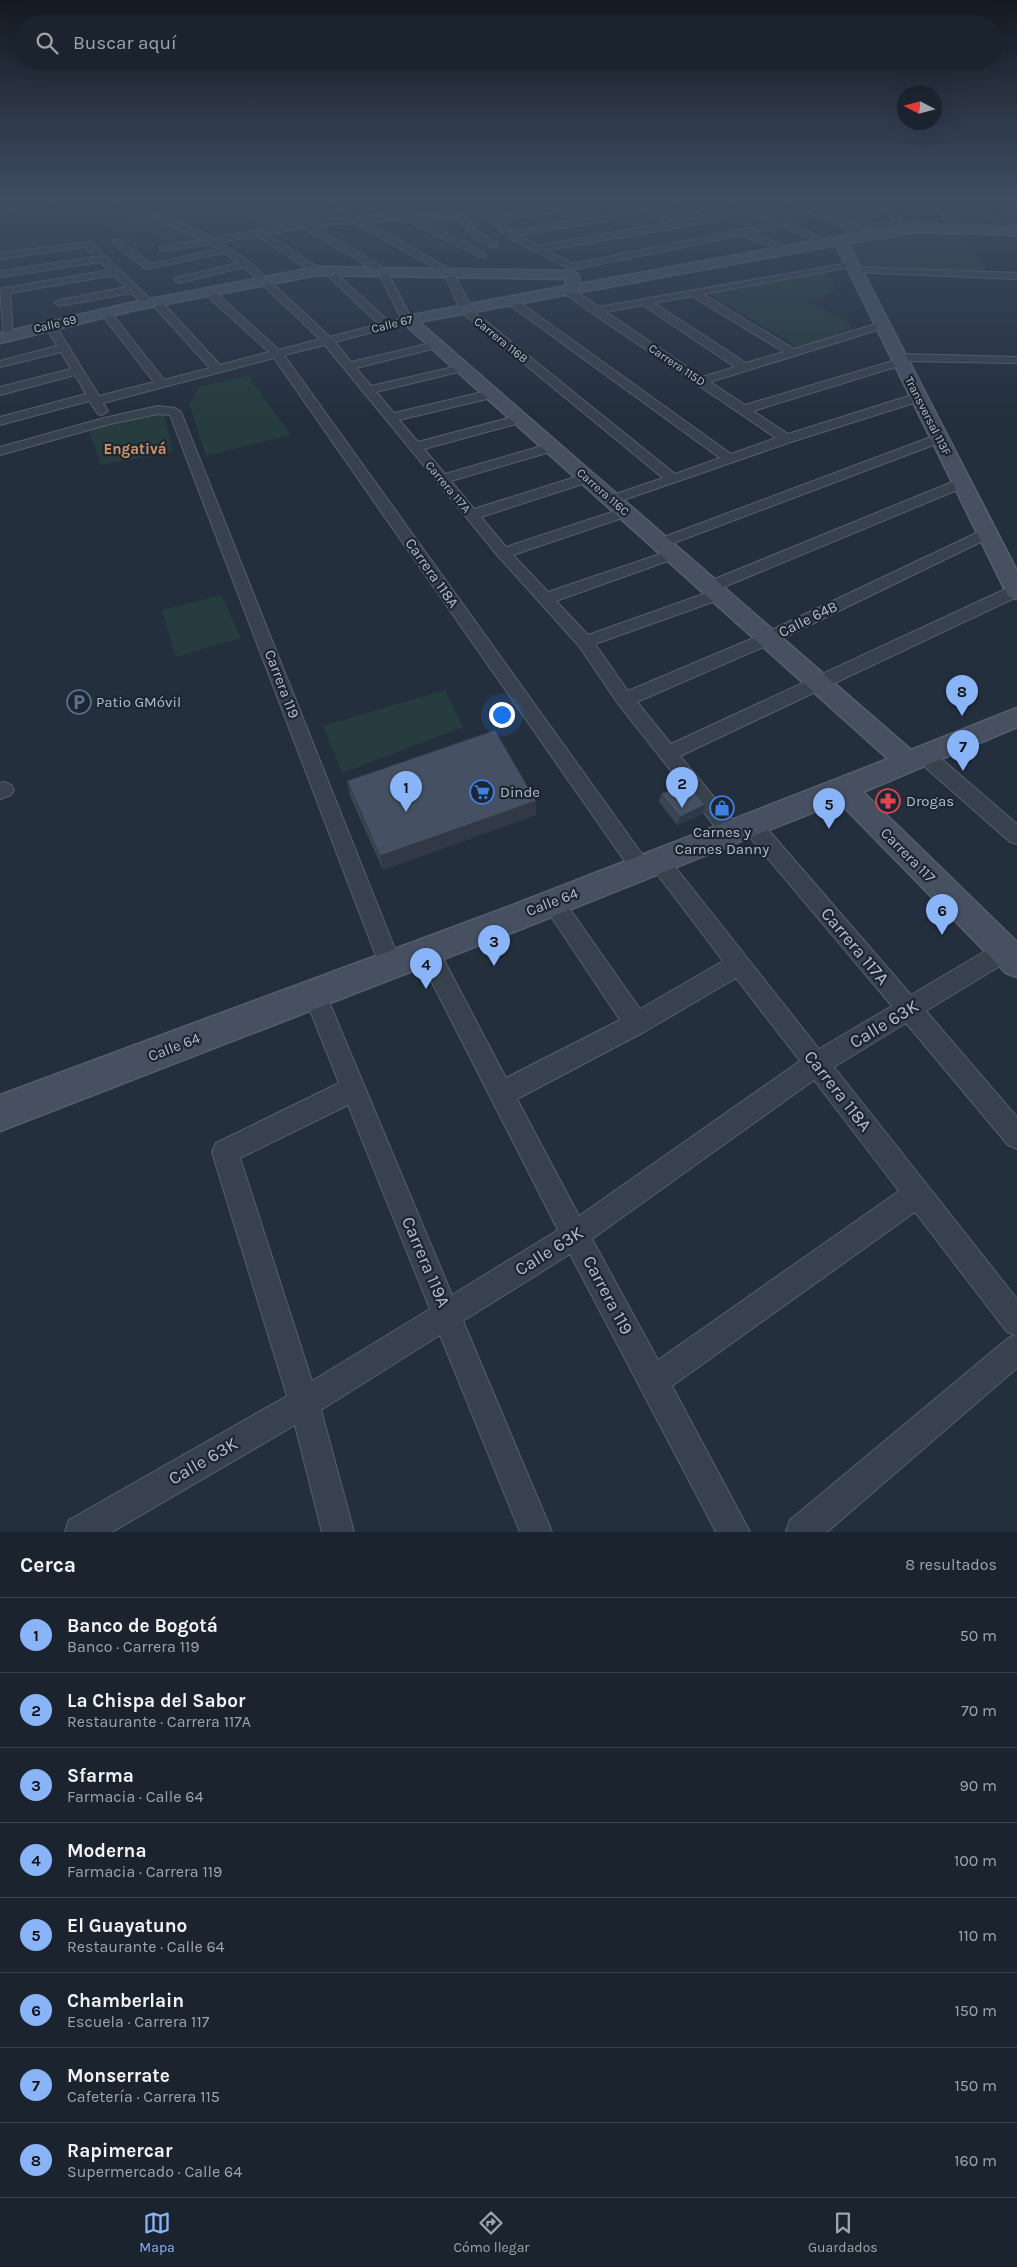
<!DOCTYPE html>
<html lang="es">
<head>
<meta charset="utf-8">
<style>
	body { margin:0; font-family:Karla,sans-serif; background:#282f3a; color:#f1f3f6 }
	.compass { position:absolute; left:897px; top:85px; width:45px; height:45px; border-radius:50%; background:#1b232e; box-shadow:0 5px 20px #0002; rotate:276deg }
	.you { position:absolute; left:501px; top:714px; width:18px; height:18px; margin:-12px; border:4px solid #fff; border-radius:50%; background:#1a73e8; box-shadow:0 0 0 8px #1a73e833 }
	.badge { display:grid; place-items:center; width:32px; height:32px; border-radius:50%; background:#8ab4f8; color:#111; font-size:16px; font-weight:700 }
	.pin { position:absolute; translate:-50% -41px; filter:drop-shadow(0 1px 2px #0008) }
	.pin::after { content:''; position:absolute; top:26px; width:18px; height:15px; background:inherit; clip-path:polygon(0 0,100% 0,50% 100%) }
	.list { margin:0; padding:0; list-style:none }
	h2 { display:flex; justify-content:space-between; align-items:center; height:65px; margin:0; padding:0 20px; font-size:21px }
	h2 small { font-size:16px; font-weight:400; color:#a0a4aa }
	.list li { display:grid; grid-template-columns:32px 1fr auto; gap:15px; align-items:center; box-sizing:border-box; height:75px; padding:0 20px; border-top:1px solid #39404a }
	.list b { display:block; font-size:19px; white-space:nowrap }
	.list p { margin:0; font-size:16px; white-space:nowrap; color:#a0a4aa }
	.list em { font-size:16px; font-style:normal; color:#a0a4aa }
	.icon { flex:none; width:28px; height:28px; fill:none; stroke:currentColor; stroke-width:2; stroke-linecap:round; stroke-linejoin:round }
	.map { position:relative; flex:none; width:1017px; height:1532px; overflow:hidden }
	.search { position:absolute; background:#1b232e; box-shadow:0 5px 20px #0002; left:15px; right:15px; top:15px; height:55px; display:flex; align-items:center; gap:12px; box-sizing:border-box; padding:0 18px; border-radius:28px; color:#a0a4aa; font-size:19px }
	.sheet { height:665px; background:#1b232e }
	nav { display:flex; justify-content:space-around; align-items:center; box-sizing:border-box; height:70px; border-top:1px solid #39404a; background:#1b232e; font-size:14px; color:#a0a4aa }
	nav a { display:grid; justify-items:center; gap:2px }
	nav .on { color:#8ab4f8 }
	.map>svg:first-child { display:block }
	.green { fill:#263c3f }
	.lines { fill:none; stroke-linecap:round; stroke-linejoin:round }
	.street-casing { stroke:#565f6c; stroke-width:2 }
	.secondary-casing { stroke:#565f6c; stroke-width:3 }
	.street { fill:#38414e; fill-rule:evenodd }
	.secondary { fill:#465061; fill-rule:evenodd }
	.wall { fill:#3b4654 }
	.shaded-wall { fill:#303945 }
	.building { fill:#455162; stroke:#303945 }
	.labels { text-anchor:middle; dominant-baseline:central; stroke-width:4.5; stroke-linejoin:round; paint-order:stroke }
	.far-street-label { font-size:12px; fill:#b4bcc9; stroke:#1d2633 }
	.far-quarter-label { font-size:15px; font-weight:bold; fill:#d59563; stroke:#1d2633 }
	.street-label { font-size:15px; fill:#b4bcc9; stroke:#1d2633 }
	.poi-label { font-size:15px; fill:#b4bcc9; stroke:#1d2633; text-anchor:start }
	.near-street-label { font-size:18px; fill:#b4bcc9; stroke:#1d2633 }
</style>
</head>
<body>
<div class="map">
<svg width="1017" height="1532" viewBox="0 0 1017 1532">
	<rect width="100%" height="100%" fill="#242f3e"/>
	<g class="green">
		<polygon points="287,201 292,206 311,203 326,217 262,227 243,211"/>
		<polygon points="142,213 201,238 164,247 147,232 120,238 98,222"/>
		<polygon points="959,230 988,272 862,268 847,240 904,231"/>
		<polygon points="817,272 830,275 836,291 808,302 847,321 855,333 798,347 707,293"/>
		<polygon points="248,376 291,435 206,456 189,404 199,387"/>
		<polygon points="164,414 173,452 101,465 88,429"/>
		<polygon points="221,595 241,638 176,657 162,610"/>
		<polygon points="445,690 463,727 342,773 323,726"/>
	</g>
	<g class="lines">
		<g class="street-casing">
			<g id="street">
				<polygon points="42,201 57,201 0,215 0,209"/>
				<path d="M 112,201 L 123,201 L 178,221 L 213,238 L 304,221 L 348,218 L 334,201 L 342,201 L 358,217 L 453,212 L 464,214 L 477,231 L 497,243 L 497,247 C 481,249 467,230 458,218 L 420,219 L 485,253 L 485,257 L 479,257 L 407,220 L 366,222 L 452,270 L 473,311 L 675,474 L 720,458 L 507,303 L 507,299 L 515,299 L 731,454 L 776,438 L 592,313 L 564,293 L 564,289 L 572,289 L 599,307 L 854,262 L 854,266 L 851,267 L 703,294 L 794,349 L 879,323 L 883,322 L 888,325 L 887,327 L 710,382 L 745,405 L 896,360 L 893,357 L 899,354 L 1017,357 L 1017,363 L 906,361 L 905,364 L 753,411 L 788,434 L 915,394 L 923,394 L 925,397 L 923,400 L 791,442 L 612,504 L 605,500 L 607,497 L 663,478 L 465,315 L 460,309 L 445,274 L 355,223 L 314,226 L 386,269 L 412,320 L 411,322 L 335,342 L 351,362 L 436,342 L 442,345 L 440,347 L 356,368 L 371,386 L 462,365 L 468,368 L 466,370 L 376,392 L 394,413 L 491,390 L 497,394 L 495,397 L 399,420 L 418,442 L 520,415 L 526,419 L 524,422 L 424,449 L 445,474 L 552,443 L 558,447 L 557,450 L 451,481 L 474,509 L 582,475 L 592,475 L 594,478 L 592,481 L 481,517 L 506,547 L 621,509 L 631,509 L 633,512 L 631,515 L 513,555 L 548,592 L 669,551 L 679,551 L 681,554 L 679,557 L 556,601 L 588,635 L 709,592 L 702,587 L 705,583 L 957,480 L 967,480 L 969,483 L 967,486 L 719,589 L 724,590 L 726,594 L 724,598 L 595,644 L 628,691 L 763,634 L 983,530 L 993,530 L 995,533 L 993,536 L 775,642 L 637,702 L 671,744 L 1010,587 L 1017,586 L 1017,597 L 680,756 L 738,826 L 741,832 L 738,838 L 731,840 L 724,838 L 619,705 L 579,646 L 498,556 L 325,345 L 284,355 L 647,861 L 650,867 L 647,873 L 640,876 L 633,873 L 274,358 L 103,403 L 108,411 L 102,415 L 98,414 L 89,401 L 0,425 L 0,417 L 86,394 L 75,375 L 0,395 L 0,387 L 71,369 L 61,352 L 0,367 L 0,361 L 57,346 L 45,325 L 46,323 L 54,323 L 99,396 L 154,382 L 102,315 L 102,311 L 110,311 L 164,380 L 210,368 L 153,305 L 145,306 L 131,293 L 60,306 L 55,303 L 60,300 L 126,287 L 114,275 L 10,293 L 13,336 L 12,338 L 4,338 L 0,289 L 109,270 L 100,262 L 0,277 L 0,271 L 95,257 L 85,247 L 0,259 L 0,253 L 90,242 L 152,301 L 160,300 L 220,365 L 269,352 L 204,293 L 204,289 L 212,289 L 279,350 L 320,339 L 244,267 L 179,283 L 174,280 L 175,278 L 238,263 L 224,253 L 146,269 L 113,244 L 113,240 L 119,240 L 151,264 L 218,249 L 210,244 L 160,251 L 160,247 L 203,240 ZM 304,228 L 379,273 L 401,318 L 389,322 L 330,268 L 324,268 L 324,272 L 379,324 L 330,337 L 249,262 L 220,242 L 258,236 L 314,273 L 320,273 L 320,269 L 268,234 ZM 692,296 L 784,352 L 746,363 L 654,303 ZM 643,305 L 735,367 L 702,377 L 606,312 Z"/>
				<polygon points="439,201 490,201 490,204 485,205 494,215 583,202 587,205 583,208 499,220 512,231 608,215 612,218 608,221 519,235 538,246 665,223 622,201 632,201 675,222 706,216 676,201 686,201 721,218 717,221 546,250 573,264 774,223 729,201 739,201 831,242 823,244 783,226 752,232 789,248 789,252 786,253 742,235 572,270 507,236 489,220 477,205 436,206 436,202"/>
				<polygon points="782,201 793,201 840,219 831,201 839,201 850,222 894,224 883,201 891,201 903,225 916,225 921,228 916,231 853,228 852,231 849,232 843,227"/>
				<polygon points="932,201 940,201 960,229 958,231 952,231"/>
				<polygon points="977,201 985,201 1008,231 1006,233 1000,233"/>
				<polygon points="855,267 1017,273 1017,279 852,272 850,270"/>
				<polygon points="158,406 175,408 181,412 401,964 398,971 390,974 382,971 379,964 170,415 158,414 110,424 0,455 0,447 104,418"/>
				<polygon points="939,434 945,438 944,441 666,546 661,547 654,543 656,540"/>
				<polygon points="924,748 931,750 1017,824 1017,844 1010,842 917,760 915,755 917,750"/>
				<polygon points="4,782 11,785 14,790 11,795 0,799 0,783"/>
				<path d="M 751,816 L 758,818 L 911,995 L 997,944 L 1005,941 L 1013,944 L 1016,951 L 1013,958 L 926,1011 L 1017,1117 L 1017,1149 L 1008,1145 L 906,1023 L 834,1067 L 1017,1299 L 1017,1368 L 827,1532 L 786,1532 L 790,1520 L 1007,1339 L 1015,1335 L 1007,1332 L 915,1212 L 672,1386 L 750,1532 L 716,1532 L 570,1254 L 463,1321 L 552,1532 L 520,1532 L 440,1335 L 321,1410 L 354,1532 L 322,1532 L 295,1425 L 112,1532 L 65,1532 L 69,1520 L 287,1396 L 212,1152 L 216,1143 L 339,1083 L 303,993 L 306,985 L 314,982 L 322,985 L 452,1295 L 558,1230 L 419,957 L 416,950 L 419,943 L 427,940 L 435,943 L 506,1078 L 620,1020 L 546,909 L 542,902 L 546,895 L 553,893 L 560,895 L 640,1009 L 723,961 L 651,866 L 648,860 L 651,854 L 658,851 L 665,854 L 819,1049 L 892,1006 L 744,830 L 741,824 L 744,818 ZM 736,978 L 800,1061 L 579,1216 L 517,1099 L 644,1032 ZM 814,1080 L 899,1191 L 658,1360 L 592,1239 ZM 348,1105 L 430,1309 L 312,1381 L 240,1158 Z"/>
			</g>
		</g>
		<g class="secondary-casing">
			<polygon id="secondary" points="916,224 1017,227 1017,235 916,232 848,243 1017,571 1017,599 1009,597 1006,592 836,245 419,322 911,750 1017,708 1017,727 863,792 1017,942 1017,977 1006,973 839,802 521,929 0,1131 0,1095 500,910 888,759 400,320 402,317 407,316 566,286 565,279 317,275 135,310 0,343 0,333 135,302 317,267 572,271 579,275 580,284 895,226"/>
		</g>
		<use href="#street" class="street"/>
		<use href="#secondary" class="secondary"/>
	</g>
	<g class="wall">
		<polygon points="347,781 536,801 536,815 383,870 350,796"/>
		<polygon points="661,794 703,814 677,825 659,802"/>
	</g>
	<g class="shaded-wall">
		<polygon points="536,801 536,815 383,870 380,856"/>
		<polygon points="705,805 703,814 677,825 680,817"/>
	</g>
	<g class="building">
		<polygon points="495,730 536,801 380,856 347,781"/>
		<polygon points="687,782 705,805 680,817 661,794"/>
	</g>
	<linearGradient id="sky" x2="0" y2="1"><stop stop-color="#141a22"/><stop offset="0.48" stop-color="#3f4d63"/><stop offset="1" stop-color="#3f4d63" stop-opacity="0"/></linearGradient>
	<rect width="1017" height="415" fill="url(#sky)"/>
	<defs>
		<g id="parking-ring" transform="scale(1.25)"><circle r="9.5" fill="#1d2633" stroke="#5c6f8a" stroke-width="1.5"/><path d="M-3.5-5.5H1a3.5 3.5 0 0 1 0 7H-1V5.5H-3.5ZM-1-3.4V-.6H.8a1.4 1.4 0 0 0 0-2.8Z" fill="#5c6f8a"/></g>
		<g id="supermarket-ring" transform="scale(1.25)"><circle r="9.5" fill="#1d2633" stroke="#3f7fe0" stroke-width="1.5"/><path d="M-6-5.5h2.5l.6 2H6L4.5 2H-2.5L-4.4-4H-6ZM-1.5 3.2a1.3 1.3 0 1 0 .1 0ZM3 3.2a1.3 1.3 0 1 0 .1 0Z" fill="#3f7fe0"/></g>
		<g id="pharmacy-ring" transform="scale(1.25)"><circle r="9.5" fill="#1d2633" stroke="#e0444e" stroke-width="1.5"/><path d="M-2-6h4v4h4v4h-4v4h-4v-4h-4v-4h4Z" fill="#e0444e"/></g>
		<g id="shop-ring" transform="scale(1.25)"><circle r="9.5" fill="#1d2633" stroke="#3f7fe0" stroke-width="1.5"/><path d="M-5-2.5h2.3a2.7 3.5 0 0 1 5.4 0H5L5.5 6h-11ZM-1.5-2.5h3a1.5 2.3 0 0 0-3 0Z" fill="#3f7fe0"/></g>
	</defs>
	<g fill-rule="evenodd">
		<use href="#parking-ring" x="79" y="702"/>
		<use href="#supermarket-ring" x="482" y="792"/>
		<use href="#pharmacy-ring" x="888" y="801"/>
		<use href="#shop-ring" x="722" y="808"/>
	</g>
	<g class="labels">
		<g class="far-street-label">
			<text transform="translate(55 324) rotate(-13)">Calle 69</text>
			<text transform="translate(392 324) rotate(-14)">Calle 67</text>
			<text transform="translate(501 340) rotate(39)">Carrera 116B</text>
			<text transform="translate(677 365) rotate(34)">Carrera 115D</text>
			<text transform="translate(928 416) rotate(63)">Transversal 113F</text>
			<text transform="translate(448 487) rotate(50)">Carrera 117A</text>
			<text transform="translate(603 492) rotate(41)">Carrera 116C</text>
		</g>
		<g class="far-quarter-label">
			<text x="135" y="449">Engativá</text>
		</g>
		<g class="street-label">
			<text transform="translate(432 573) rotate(55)">Carrera 118A</text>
			<text transform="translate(808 619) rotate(-26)">Calle 64B</text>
			<text transform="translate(282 684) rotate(69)">Carrera 119</text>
			<text transform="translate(908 855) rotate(45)">Carrera 117</text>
			<text transform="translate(552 902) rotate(-21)">Calle 64</text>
			<text transform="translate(174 1047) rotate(-21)">Calle 64</text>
		</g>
		<g class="poi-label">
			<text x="96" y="702">Patio GMóvil</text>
			<text x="500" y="792">Dinde</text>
			<text x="906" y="801">Drogas</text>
			<text x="722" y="832" text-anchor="middle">Carnes y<tspan x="722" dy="17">Carnes Danny</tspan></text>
		</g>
		<g class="near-street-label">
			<text transform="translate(855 946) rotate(50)">Carrera 117A</text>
			<text transform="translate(884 1024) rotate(-31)">Calle 63K</text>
			<text transform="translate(838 1091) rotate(52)">Carrera 118A</text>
			<text transform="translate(549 1251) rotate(-32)">Calle 63K</text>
			<text transform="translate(426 1262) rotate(67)">Carrera 119A</text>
			<text transform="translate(608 1295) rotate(62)">Carrera 119</text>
			<text transform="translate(203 1461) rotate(-30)">Calle 63K</text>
		</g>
	</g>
</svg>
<svg class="compass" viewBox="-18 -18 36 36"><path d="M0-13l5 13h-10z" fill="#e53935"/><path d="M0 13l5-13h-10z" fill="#a0a4aa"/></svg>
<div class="you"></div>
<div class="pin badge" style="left:406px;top:812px">1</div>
<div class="pin badge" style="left:682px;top:808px">2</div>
<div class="pin badge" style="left:494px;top:966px">3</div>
<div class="pin badge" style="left:426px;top:989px">4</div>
<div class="pin badge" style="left:829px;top:829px">5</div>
<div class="pin badge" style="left:942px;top:935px">6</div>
<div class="pin badge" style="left:963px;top:771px">7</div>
<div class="pin badge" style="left:962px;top:716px">8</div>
<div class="search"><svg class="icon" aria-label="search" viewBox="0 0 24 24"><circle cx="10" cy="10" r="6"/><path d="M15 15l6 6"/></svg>Buscar aquí</div>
</div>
<section class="sheet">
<h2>Cerca<small>8 resultados</small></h2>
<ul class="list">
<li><span class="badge">1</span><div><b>Banco de Bogotá</b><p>Banco · Carrera 119</p></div><em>50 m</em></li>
<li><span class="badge">2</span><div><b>La Chispa del Sabor</b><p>Restaurante · Carrera 117A</p></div><em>70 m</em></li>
<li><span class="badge">3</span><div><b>Sfarma</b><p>Farmacia · Calle 64</p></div><em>90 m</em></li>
<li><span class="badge">4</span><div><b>Moderna</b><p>Farmacia · Carrera 119</p></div><em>100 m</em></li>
<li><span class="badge">5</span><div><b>El Guayatuno</b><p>Restaurante · Calle 64</p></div><em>110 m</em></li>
<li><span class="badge">6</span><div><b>Chamberlain</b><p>Escuela · Carrera 117</p></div><em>150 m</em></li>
<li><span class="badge">7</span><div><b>Monserrate</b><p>Cafetería · Carrera 115</p></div><em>150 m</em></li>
<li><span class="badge">8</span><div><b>Rapimercar</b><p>Supermercado · Calle 64</p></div><em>160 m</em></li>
</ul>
</section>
<nav>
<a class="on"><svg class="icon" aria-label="map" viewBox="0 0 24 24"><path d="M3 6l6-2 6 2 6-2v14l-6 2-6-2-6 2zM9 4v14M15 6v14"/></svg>Mapa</a>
<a><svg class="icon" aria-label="directions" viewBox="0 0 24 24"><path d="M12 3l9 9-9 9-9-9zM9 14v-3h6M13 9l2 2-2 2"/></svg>Cómo llegar</a>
<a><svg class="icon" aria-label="saved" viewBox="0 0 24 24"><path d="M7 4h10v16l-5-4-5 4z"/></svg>Guardados</a>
</nav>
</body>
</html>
